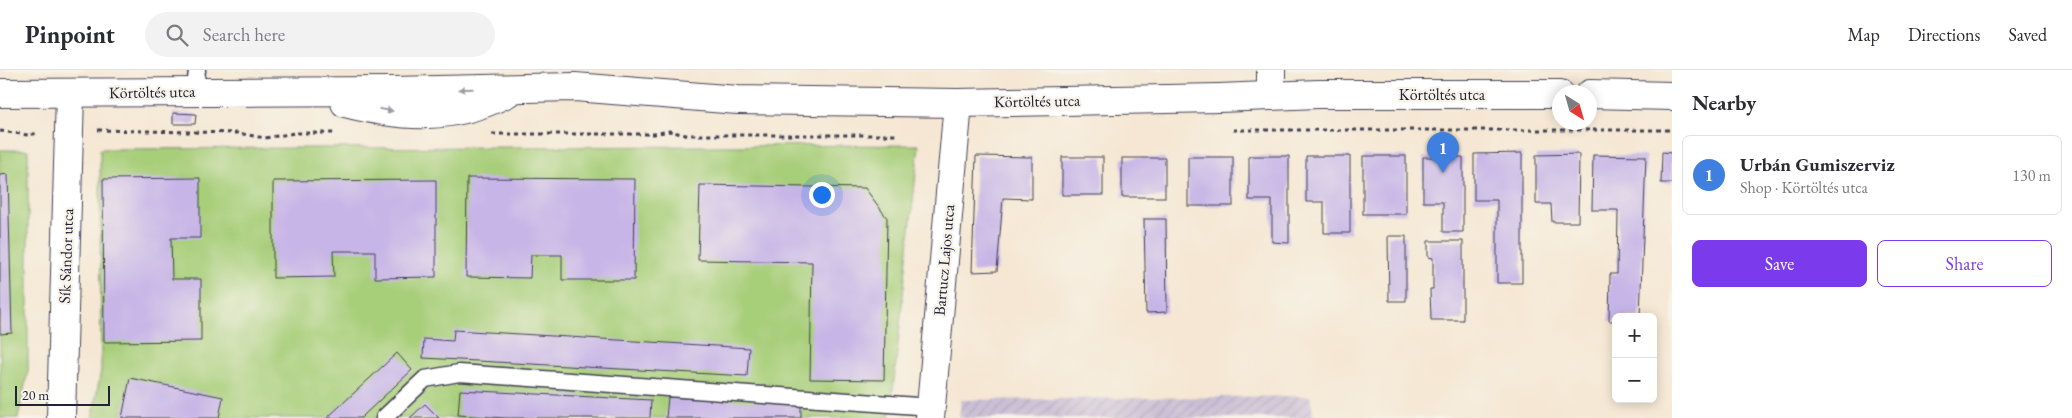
<!DOCTYPE html>
<html lang="en">
<head>
<meta charset="utf-8">
<style>
	body { margin:0; font-family:"EB Garamond",serif; background:#f2f2f3; color:#2b2b33 }
	.controls { position:absolute; right:15px; bottom:15px; display:grid; overflow:hidden; border-radius:8px; box-shadow:0 2px 12px #0003 }
	.controls button { width:45px; height:45px; display:grid; place-items:center; padding:0; border:0; border-bottom:1px solid #e1e1e2; background:#fff; color:#2b2b33; font:25px sans-serif }
	.compass { position:absolute; left:1552px; top:15px; width:45px; height:45px; border-radius:50%; background:#fff; box-shadow:0 2px 12px #0003; rotate:143deg }
	.scale { position:absolute; left:15px; bottom:12px; width:95px; box-sizing:border-box; padding-left:5px; border:2px solid #22223b; border-top:0; font-size:14px; line-height:18px; white-space:nowrap; color:#22223b; -webkit-text-stroke:4px #f7f3e8; paint-order:stroke }
	.you { position:absolute; left:821px; top:124px; width:18px; height:18px; margin:-12px; border:4px solid #fff; border-radius:50%; background:#1a73e8; box-shadow:0 0 0 8px #1a73e833 }
	.badge { display:grid; place-items:center; width:32px; height:32px; border-radius:50%; background:#7c3aed; color:#fff; font-size:16px; font-weight:700 }
	.pin { position:absolute; translate:-50% -41px; filter:drop-shadow(0 1px 2px #0008) }
	.pin::after { content:''; position:absolute; top:26px; width:18px; height:15px; background:inherit; clip-path:polygon(0 0,100% 0,50% 100%) }
	.list { margin:0; padding:0; list-style:none }
	h2 { display:flex; justify-content:space-between; align-items:center; height:65px; margin:0; padding:0 20px; font-size:21px }
	h2 small { font-size:16px; font-weight:400; color:#7c7c81 }
	.list li { display:grid; grid-template-columns:32px 1fr auto; gap:15px; align-items:center; box-sizing:border-box; height:80px; margin:0 10px 10px; padding:0 10px; border:1px solid #e1e1e2; border-radius:8px }
	.list b { display:block; font-size:19px; white-space:nowrap }
	.list p { margin:0; font-size:16px; white-space:nowrap; color:#7c7c81 }
	.list em { font-size:16px; font-style:normal; color:#7c7c81 }
	.actions { display:flex; gap:10px; padding:15px 20px }
	.actions a { flex:1; padding:11px 0; border:1px solid #7c3aed; border-radius:8px; text-align:center; font-size:18px; color:#7c3aed }
	.actions .main { background:#7c3aed; color:#fff }
	.icon { flex:none; width:28px; height:28px; fill:none; stroke:currentColor; stroke-width:2; stroke-linecap:round; stroke-linejoin:round }
	.map { position:relative; flex:none; width:1672px; height:348px; overflow:hidden }
	header { display:flex; align-items:center; gap:30px; box-sizing:border-box; height:70px; padding:0 25px; background:#fff; border-bottom:1px solid #e1e1e2 }
	header strong { font-size:24px }
	nav { display:flex; gap:28px; margin-inline-start:auto; font-size:18px }
	.search { width:350px; height:45px; background:#f2f2f3; display:flex; align-items:center; gap:12px; box-sizing:border-box; padding:0 18px; border-radius:28px; color:#7c7c81; font-size:19px }
	main { display:flex }
	aside { flex:1; background:#fff }
	.map>svg:first-child { display:block }
	.industrial { fill:url(#industrial-furrows) }
	.grass { fill:#a7ce79; stroke:#64785a }
	.building { fill:#c7b5e7 }
	.lines { fill:none; stroke-linecap:round; stroke-linejoin:round }
	.lane-casing { stroke:#424052; stroke-width:19 }
	.street-casing { stroke:#424052; stroke-width:30 }
	.path { stroke:#424052; stroke-width:3; stroke-dasharray:4 4; stroke-linecap:butt }
	.lane { stroke:#fff; stroke-width:16 }
	.street { stroke:#fff; stroke-width:28 }
	.oneway { fill:#9c9ca7 }
	.labels { text-anchor:middle; dominant-baseline:central; stroke-width:4.5; stroke-linejoin:round; paint-order:stroke }
	.street-label { font-size:16px; fill:#22223b; stroke:#f7f3e8 }
</style>
</head>
<body>
<header>
<strong>Pinpoint</strong>
<div class="search"><svg class="icon" aria-label="search" viewBox="0 0 24 24"><circle cx="10" cy="10" r="6"/><path d="M15 15l6 6"/></svg>Search here</div>
<nav><a>Map</a><a>Directions</a><a>Saved</a></nav>
</header>
<main>
<div class="map">
<svg width="1672" height="348" viewBox="0 0 1672 348">
	<defs>
		<pattern id="industrial-furrows" width="10" height="10" patternUnits="userSpaceOnUse" patternTransform="scale(1.25)"><rect width="10" height="10" fill="#cbbfd5"/><path d="M-1 1l2-2M0 10L10 0M9 11l2-2" fill="none" stroke="#aea4b8"/></pattern>
	</defs>
	<rect width="100%" height="100%" fill="#f7f3e8"/>
	<filter id="ink" filterUnits="userSpaceOnUse"><feTurbulence type="fractalNoise" baseFrequency=".02" numOctaves="2"/><feDisplacementMap in="SourceGraphic" scale="10" xChannelSelector="R" yChannelSelector="G"/><feConvolveMatrix kernelMatrix="1 2 1 2 8 2 1 2 1" color-interpolation-filters="sRGB"/></filter>
	<filter id="wash" filterUnits="userSpaceOnUse"><feTurbulence type="fractalNoise" baseFrequency=".0096" numOctaves="4" result="noise"/><feDisplacementMap in="SourceGraphic" scale="20" xChannelSelector="R" yChannelSelector="G"/><feGaussianBlur stdDeviation="1.12" result="paint"/><feColorMatrix in="noise" values="0 0 0 0 0 0 0 0 0 0 0 0 0 0 0 0 0 1.4 0 .05"/><feComposite in="paint" operator="in"/></filter>
	<g filter="url(#wash)">
		<rect width="100%" height="100%" fill="#f5e7d3"/>
		<polygon class="industrial" points="1310,326 1314,348 959,348 961,330"/>
		<g class="grass">
			<polygon points="919,75 890,348 92,348 101,300 100,79"/>
			<polygon points="0,80 28,80 28,301 18,348 0,348"/>
		</g>
		<g id="blocks">
			<g class="building">
				<polygon points="173,43 196,44 195,54 173,54"/>
				<polygon points="1662,82 1672,83 1672,113 1661,113"/>
				<polygon points="1522,83 1522,213 1497,213 1497,130 1474,130 1474,84"/>
				<polygon points="1579,84 1578,152 1552,152 1551,134 1536,134 1536,85"/>
				<polygon points="1593,85 1646,86 1640,247 1616,247 1616,251 1609,251 1610,204 1617,204 1618,140 1592,140"/>
				<polygon points="976,86 1032,87 1032,129 1003,128 997,201 972,202"/>
				<polygon points="1249,86 1289,86 1289,173 1272,172 1272,130 1249,130"/>
				<polygon points="1306,86 1350,86 1350,163 1324,163 1324,132 1306,132"/>
				<rect x="1363" y="86" width="43" height="58"/>
				<rect x="1062" y="87" width="41" height="38"/>
				<rect x="1188" y="87" width="45" height="49"/>
				<polygon points="1423,87 1463,87 1463,162 1443,162 1443,132 1423,132"/>
				<rect x="1122" y="88" width="43" height="39"/>
				<polygon points="8,104 12,263 0,264 0,105"/>
				<polygon points="200,108 200,168 171,168 172,209 201,209 201,271 104,272 103,109"/>
				<polygon points="467,108 635,109 634,210 562,210 562,185 531,185 530,208 466,207"/>
				<polygon points="436,110 436,207 375,208 375,181 333,181 334,207 273,208 273,111"/>
				<polygon points="700,115 865,118 887,148 884,310 810,309 812,192 698,190"/>
				<polygon points="1144,149 1166,149 1167,242 1146,243"/>
				<polygon points="1388,166 1406,166 1406,231 1389,231"/>
				<polygon points="1428,171 1463,171 1463,250 1431,250 1430,219 1433,219 1433,188 1428,187"/>
				<polygon points="454,260 749,278 747,306 423,288 424,269 453,271"/>
				<polygon points="397,283 412,300 366,343 361,348 327,348"/>
				<polygon points="130,308 223,327 219,348 122,348"/>
				<polygon points="460,320 651,330 650,348 506,348 458,345"/>
				<polygon points="668,327 801,334 801,348 666,348"/>
				<polygon points="425,334 439,348 410,348"/>
			</g>
		</g>
	</g>
	<g filter="url(#ink)">
		<use href="#blocks" fill-opacity="0" stroke="#424052" stroke-width="1"/>
		<g class="lines">
			<g class="lane-casing">
				<g id="lane">
					<polyline points="195,21 197,0"/>
					<polyline points="384,348 425,309 459,303 931,337"/>
				</g>
			</g>
			<g class="street-casing">
				<g id="street">
					<polyline points="0,23 392,21 575,17 738,30 958,33 1219,28 1318,24 1560,24"/>
					<polyline points="1590,24 1672,26"/>
					<polyline points="1271,26 1271,0"/>
					<path d="M 345,33 C 403,48 453,51 507,23"/>
					<polyline points="61,348 70,24"/>
					<polyline points="930,348 958,33"/>
				</g>
			</g>
			<g class="path">
				<polyline points="98,60 237,63 265,68 295,63 335,63"/>
				<polyline points="1233,60 1672,60"/>
				<polyline points="0,61 28,65 39,63"/>
				<polyline points="492,64 654,64 669,61 686,65 897,65"/>
			</g>
			<use href="#lane" class="lane"/>
			<use href="#street" class="street"/>
		</g>
		<defs><path id="oneway-solid" d="M-6-.8H1V-3.2L6.5 0L1 3.2V.8H-6Z" transform="scale(1.25)"/></defs>
		<g class="oneway">
			<use href="#oneway-solid" transform="translate(466 19) rotate(179)"/>
			<use href="#oneway-solid" transform="translate(386 40) rotate(9)"/>
		</g>
	</g>
	<g class="labels">
		<g class="street-label">
			<text transform="translate(152 22) rotate(-1)">Körtöltés utca</text>
			<text x="1442" y="24">Körtöltés utca</text>
			<text transform="translate(1037 31) rotate(-1)">Körtöltés utca</text>
			<text transform="translate(66 186) rotate(-88)">Sík Sándor utca</text>
			<text transform="translate(944 190) rotate(-85)">Bartucz Lajos utca</text>
		</g>
	</g>
</svg>
<div class="controls">
<button>+</button>
<button>−</button>
</div>
<svg class="compass" viewBox="-18 -18 36 36"><path d="M0-13l5 13h-10z" fill="#e53935"/><path d="M0 13l5-13h-10z" fill="#7c7c81"/></svg>
<div class="scale">20 m</div>
<div class="you"></div>
<div class="pin badge" style="left:1443px;top:103px;background:#3f7fe0">1</div>
</div>
<aside>
<h2>Nearby<small></small></h2>
<ul class="list">
<li><span class="badge" style="background:#3f7fe0">1</span><div><b>Urbán Gumiszerviz</b><p>Shop · Körtöltés utca</p></div><em>130 m</em></li>
</ul>
<div class="actions"><a class="main">Save</a><a>Share</a></div>
</aside>
</main>
</body>
</html>
